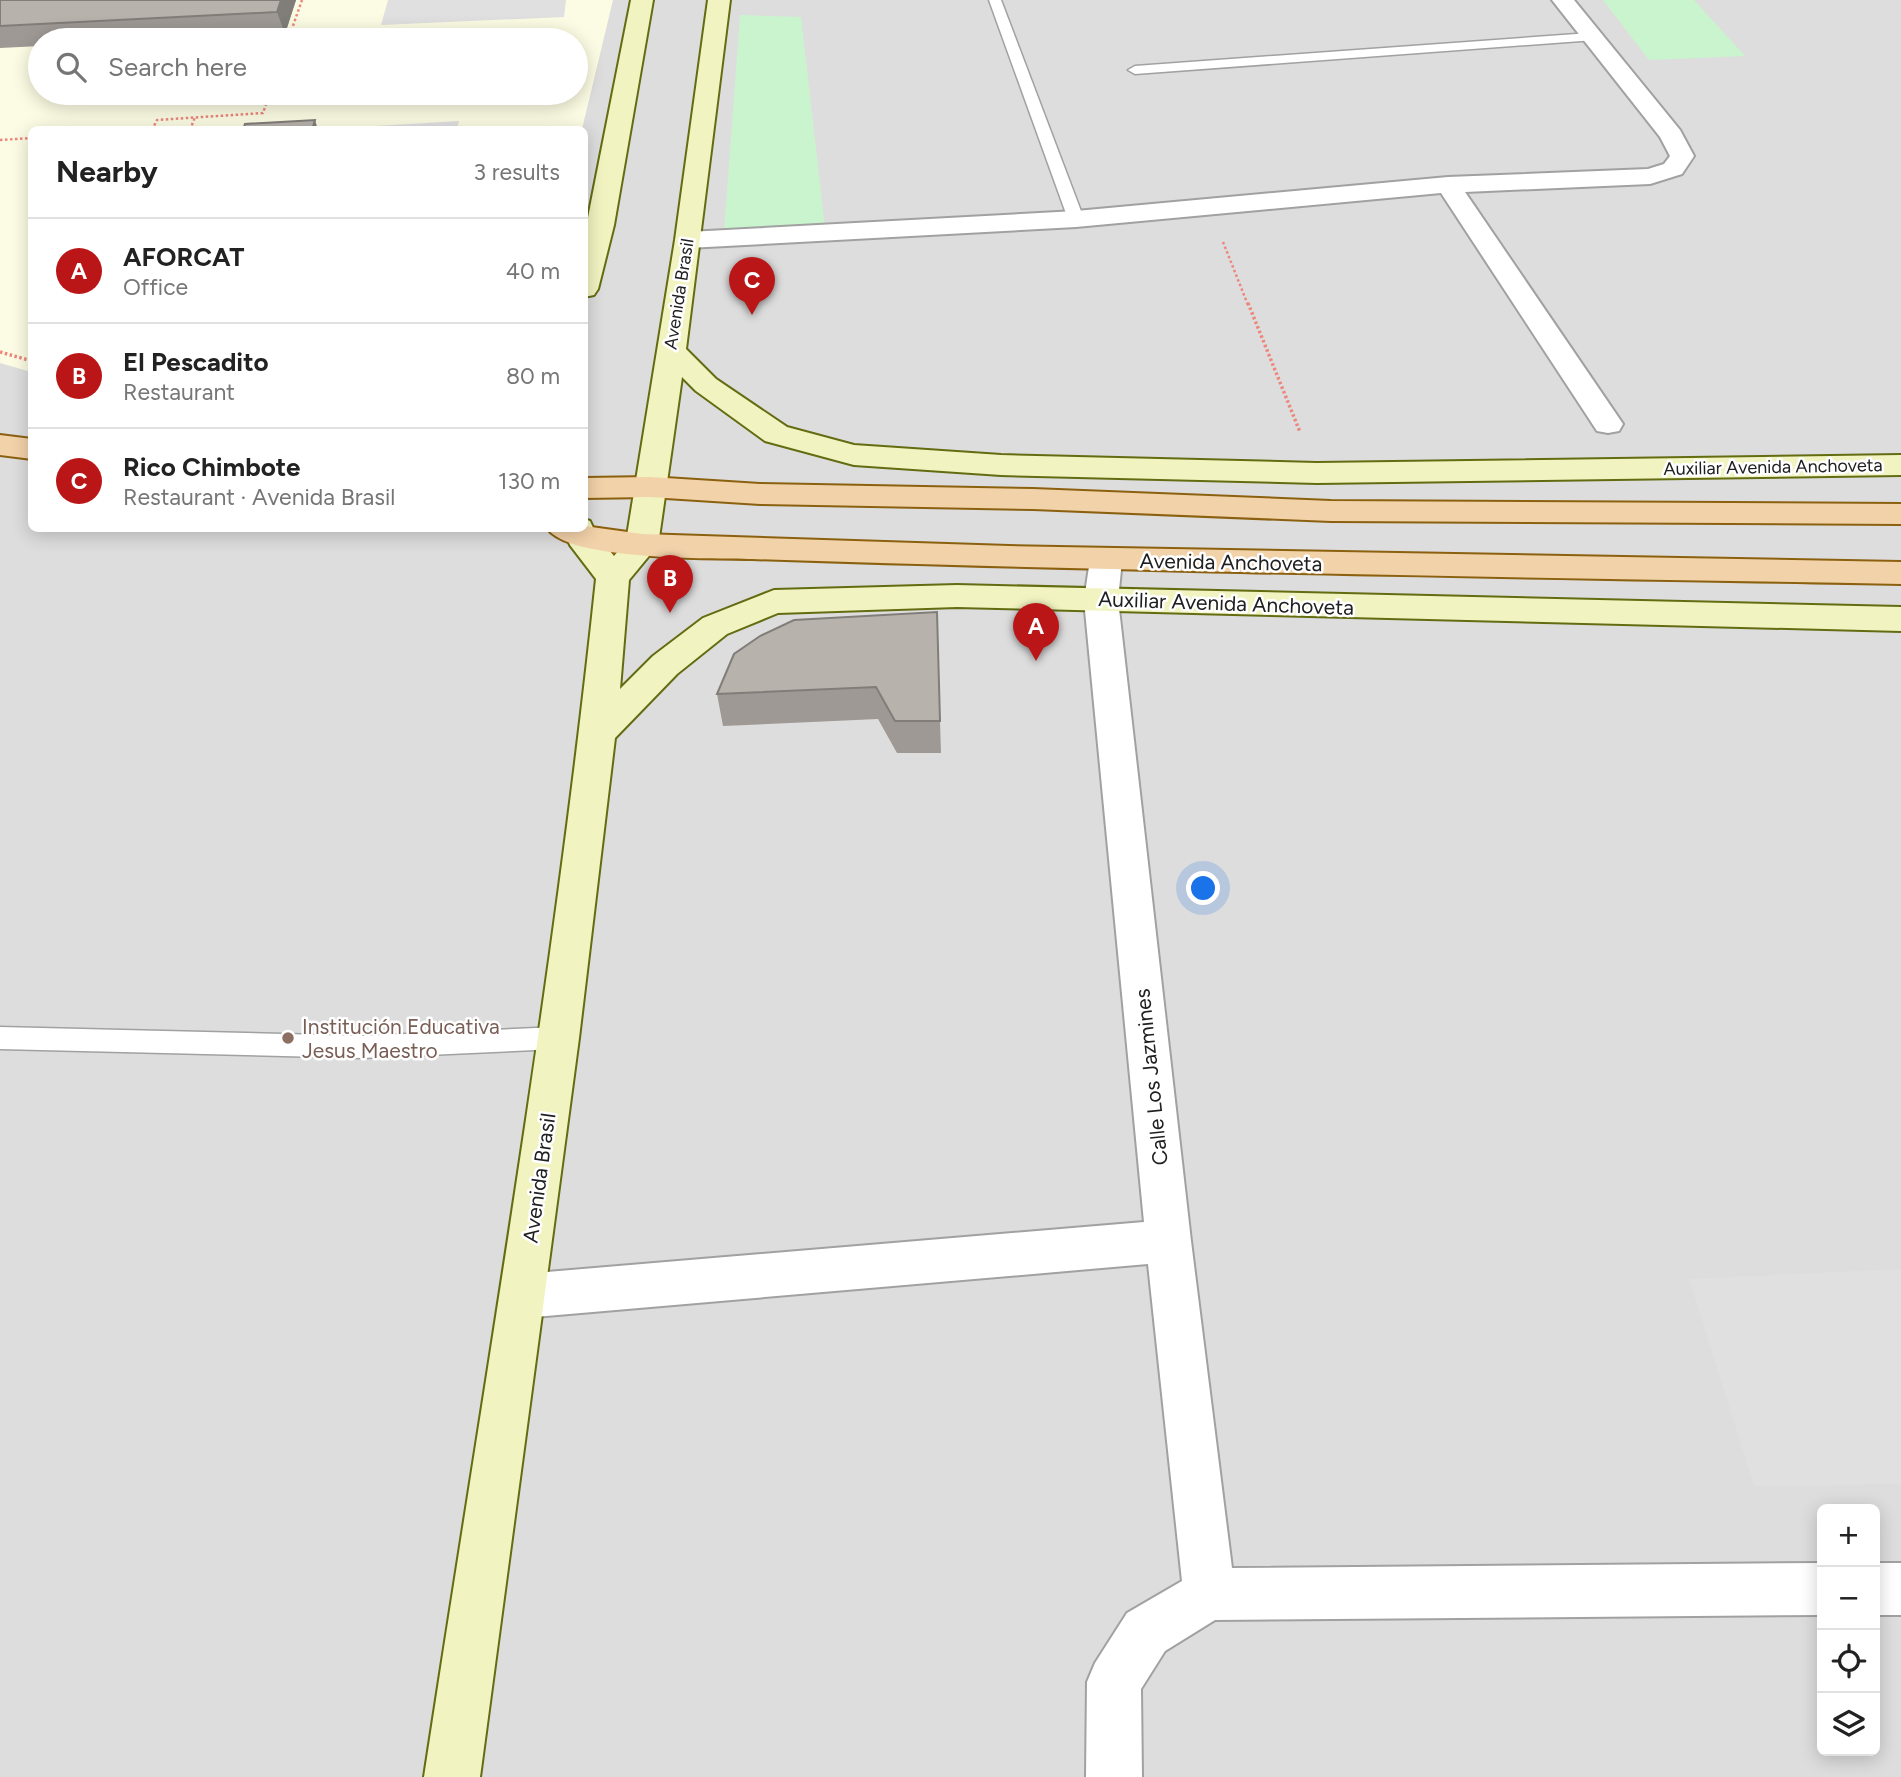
<!DOCTYPE html>
<html lang="en">
<head>
<meta charset="utf-8">
<style>
	body { margin:0; font-family:Figtree,sans-serif; background:#f6f6f6; color:#222 }
	.controls { position:absolute; right:21px; bottom:21px; display:grid; overflow:hidden; border-radius:10px; box-shadow:0 4px 18px #0003 }
	.controls button { width:63px; height:63px; display:grid; place-items:center; padding:0; border:0; border-bottom:2px solid #e0e0e0; background:#fff; color:#222; font:35px sans-serif }
	.you { position:absolute; left:1204px; top:889px; width:24px; height:24px; margin:-18px; border:5px solid #fff; border-radius:50%; background:#1a73e8; box-shadow:0 0 0 10px #1a73e833 }
	.badge { display:grid; place-items:center; width:46px; height:46px; border-radius:50%; background:#ba1617; color:#fff; font-size:23px; font-weight:700 }
	.pin { position:absolute; translate:-50% -58px; filter:drop-shadow(0 2px 4px #0008) }
	.pin::after { content:''; position:absolute; top:37px; width:24px; height:21px; background:inherit; clip-path:polygon(0 0,100% 0,50% 100%) }
	.list { margin:0; padding:0; list-style:none }
	h2 { display:flex; justify-content:space-between; align-items:center; height:91px; margin:0; padding:0 28px; font-size:30px }
	h2 small { font-size:23px; font-weight:400; color:#767676 }
	.list li { display:grid; grid-template-columns:46px 1fr auto; gap:21px; align-items:center; box-sizing:border-box; height:105px; padding:0 28px; border-top:2px solid #e0e0e0 }
	.list b { display:block; font-size:26px; white-space:nowrap }
	.list p { margin:0; font-size:23px; white-space:nowrap; color:#767676 }
	.list em { font-size:23px; font-style:normal; color:#767676 }
	.icon { flex:none; width:38px; height:38px; fill:none; stroke:currentColor; stroke-width:2; stroke-linecap:round; stroke-linejoin:round }
	.map { position:relative; flex:none; width:1901px; height:1777px; overflow:hidden }
	.search { position:absolute; background:#fff; box-shadow:0 4px 18px #0003; left:28px; top:28px; width:560px; height:77px; display:flex; align-items:center; gap:18px; box-sizing:border-box; padding:0 24px; border-radius:38px; color:#767676; font-size:26px }
	.panel { position:absolute; background:#fff; box-shadow:0 4px 18px #0003; left:28px; top:126px; width:560px; height:406px; border-radius:10px }
	.map>svg:first-child { display:block }
	.residential { fill:#dedddd; fill-rule:evenodd }
	.education { fill:#fcfce4; fill-rule:evenodd }
	.park { fill:#caf4cd }
	.parking { fill:#e0e0e0 }
	.lines { fill:none; stroke-linecap:round; stroke-linejoin:round }
	.lane-casing { stroke:#a1a1a1; stroke-width:3 }
	.street-casing { stroke:#a1a1a1; stroke-width:4 }
	.secondary-casing { stroke:#636c11; stroke-width:4 }
	.primary-casing { stroke:#8b6110; stroke-width:4 }
	.path-far1 { stroke:#eb877c; stroke-width:2.5; stroke-dasharray:2.5 2.5; stroke-linecap:butt }
	.path { stroke:#eb877c; stroke-width:3.5; stroke-dasharray:2.5 2.5; stroke-linecap:butt }
	.lane { fill:#fff; fill-rule:evenodd }
	.street { fill:#fff; fill-rule:evenodd }
	.secondary { fill:#f1f3c1; fill-rule:evenodd }
	.primary { fill:#f2d2a9; fill-rule:evenodd }
	.wall { fill:#9e9995 }
	.shaded-wall { fill:#817d79 }
	.building { fill:#b8b2ad; stroke:#817d79; stroke-width:2 }
	.education-dot { fill:#8d6e63; stroke:#fff; stroke-width:2.5 }
	.labels { text-anchor:middle; dominant-baseline:central; stroke-width:5; stroke-linejoin:round; paint-order:stroke }
	.far-street-label { font-size:18px; fill:#202020; stroke:#fff }
	.street-label { font-size:21px; fill:#202020; stroke:#fff }
	.education-label { font-size:21px; fill:#785e54; stroke:#fff; text-anchor:start }
</style>
</head>
<body>
<div class="map">
<svg width="1901" height="1777" viewBox="0 0 1901 1777">
	<rect width="100%" height="100%" fill="#efede7"/>
	<path class="residential" d="M 0,0 L 1901,0 L 1901,1777 L 0,1777 ZM 40,40 L 576,40 L 576,93 L 40,93 ZM 32,130 L 584,130 L 584,528 L 32,528 ZM 1822,1509 L 1875,1509 L 1875,1751 L 1822,1751 Z"/>
	<path class="education" d="M 0,0 L 613,0 L 582,129 L 32,130 L 31,372 L 0,363 ZM 40,40 L 576,40 L 576,93 L 40,93 Z"/>
	<g class="park">
		<polygon points="1603,0 1694,0 1745,56 1649,60"/>
		<polygon points="740,15 801,17 825,228 724,232"/>
	</g>
	<g class="parking">
		<polygon points="388,0 566,0 564,17 381,25"/>
		<polygon points="459,121 457,129 341,129 342,128"/>
		<polygon points="1901,1269 1901,1484 1754,1486 1689,1279"/>
	</g>
	<g class="lines">
		<g class="lane-casing">
			<g id="lane">
				<polygon points="989,0 1001,0 1084,219 1081,222 1076,224 1068,219"/>
				<polygon points="1590,33 1597,37 1595,40 1135,74 1128,70 1135,66"/>
				<polygon points="0,1027 362,1036 558,1027 567,1031 570,1038 567,1045 558,1049 362,1058 0,1049"/>
			</g>
		</g>
		<g class="street-casing">
			<g id="street">
				<polygon points="1552,0 1574,0 1680,130 1694,156 1682,174 1650,184 1465,192 1623,424 1619,431 1608,433 1597,431 1441,193 1076,227 688,248 679,246 675,240 679,234 688,232 1076,211 1448,177 1648,169 1664,164 1670,156 1660,137"/>
				<polygon points="1106,549 1117,552 1122,560 1118,600 1191,1241 1232,1568 1822,1563 1822,1615 1215,1620 1165,1651 1141,1689 1142,1777 1086,1777 1087,1682 1095,1663 1127,1613 1182,1581 1148,1264 523,1318 507,1312 500,1296 507,1280 523,1274 1144,1222 1084,600 1090,560 1095,552"/>
				<rect x="1875" y="1563" width="26" height="52"/>
			</g>
		</g>
		<g class="secondary-casing">
			<g id="secondary">
				<polygon points="631,0 653,0 614,225 598,289 594,295 584,297 584,238"/>
				<path d="M 708,0 L 730,0 L 686,349 L 716,379 L 787,427 L 854,445 L 1001,455 L 1317,463 L 1901,455 L 1901,475 L 1317,483 L 1001,475 L 854,465 L 765,441 L 696,391 L 682,377 L 658,545 L 629,580 L 620,689 L 653,656 L 703,618 L 774,590 L 957,585 L 1901,607 L 1901,631 L 957,607 L 778,613 L 727,634 L 677,674 L 615,738 L 579,1038 L 480,1777 L 424,1777 C 485,1378 554,980 596,579 L 570,545 L 563,528 L 584,528 L 584,519 L 590,521 L 596,534 L 614,556 L 626,542 L 675,240 Z"/>
			</g>
		</g>
		<g class="primary-casing">
			<g id="primary">
				<polygon points="0,435 32,439 32,459 0,455"/>
				<polygon points="650,477 760,484 1033,489 1331,501 1901,504 1901,524 1331,521 1033,509 760,504 650,497 584,498 584,478"/>
				<path d="M 584,526 L 642,534 L 1009,546 L 1901,562 L 1901,584 C 1518,577 1135,572 752,559 C 713,558 568,561 547,528 L 584,528 Z"/>
			</g>
		</g>
		<g class="path-far1">
			<polyline points="288,40 302,0"/>
			<polyline points="152,130 157,120 263,113 270,93"/>
			<polyline points="190,130 195,117"/>
			<polyline points="0,140 32,138"/>
			<polyline points="1223,242 1248,305"/>
		</g>
		<g class="path">
			<polyline points="1248,303 1300,432"/>
			<polyline points="0,352 32,361"/>
		</g>
		<use href="#lane" class="lane"/>
		<use href="#street" class="street"/>
		<use href="#secondary" class="secondary"/>
		<use href="#primary" class="primary"/>
	</g>
	<g class="wall">
		<polygon points="0,0 296,0 285,34 159,40 40,40 40,46 0,48"/>
		<polygon points="794,620 940,721 941,753 897,753 878,719 723,726 717,694"/>
	</g>
	<g class="shaded-wall">
		<polygon points="281,0 296,0 285,34 277,12"/>
		<polygon points="315,120 318,130 312,130"/>
	</g>
	<g class="building">
		<polygon points="0,0 281,0 277,12 0,26"/>
		<polygon points="315,120 312,130 243,130 245,124"/>
		<polygon points="937,612 940,721 895,721 876,687 717,694 734,654 760,636 794,620"/>
	</g>
	<circle class="education-dot" cx="288" cy="1038" r="7"/>
	<g class="labels">
		<g class="far-street-label">
			<text transform="translate(679 294) rotate(-81)">Avenida Brasil</text>
			<text transform="translate(1773 467) rotate(-1)">Auxiliar Avenida Anchoveta</text>
		</g>
		<g class="street-label">
			<text transform="translate(1231 562) rotate(1)">Avenida Anchoveta</text>
			<text transform="translate(1226 603) rotate(2)">Auxiliar Avenida Anchoveta</text>
			<text transform="translate(1151 1077) rotate(-96)">Calle Los Jazmines</text>
			<text transform="translate(539 1178) rotate(-82)">Avenida Brasil</text>
		</g>
		<g class="education-label">
			<text x="302" y="1026">Institución Educativa<tspan x="302" dy="24">Jesus Maestro</tspan></text>
		</g>
	</g>
</svg>
<div class="controls">
<button>+</button>
<button>−</button>
<button><svg class="icon" aria-label="locate" viewBox="0 0 24 24"><circle cx="12" cy="12" r="6"/><path d="M12 2v4M12 18v4M2 12h4M18 12h4"/></svg></button>
<button><svg class="icon" aria-label="layers" viewBox="0 0 24 24"><path d="M12 4l9 5-9 5-9-5zM3 14l9 5 9-5"/></svg></button>
</div>
<div class="you"></div>
<div class="pin badge" style="left:1036px;top:661px">A</div>
<div class="pin badge" style="left:670px;top:613px">B</div>
<div class="pin badge" style="left:752px;top:315px">C</div>
<div class="search"><svg class="icon" aria-label="search" viewBox="0 0 24 24"><circle cx="10" cy="10" r="6"/><path d="M15 15l6 6"/></svg>Search here</div>
<section class="panel">
<h2>Nearby<small>3 results</small></h2>
<ul class="list">
<li><span class="badge">A</span><div><b>AFORCAT</b><p>Office</p></div><em>40 m</em></li>
<li><span class="badge">B</span><div><b>El Pescadito</b><p>Restaurant</p></div><em>80 m</em></li>
<li><span class="badge">C</span><div><b>Rico Chimbote</b><p>Restaurant · Avenida Brasil</p></div><em>130 m</em></li>
</ul>
</section>
</div>
</body>
</html>
